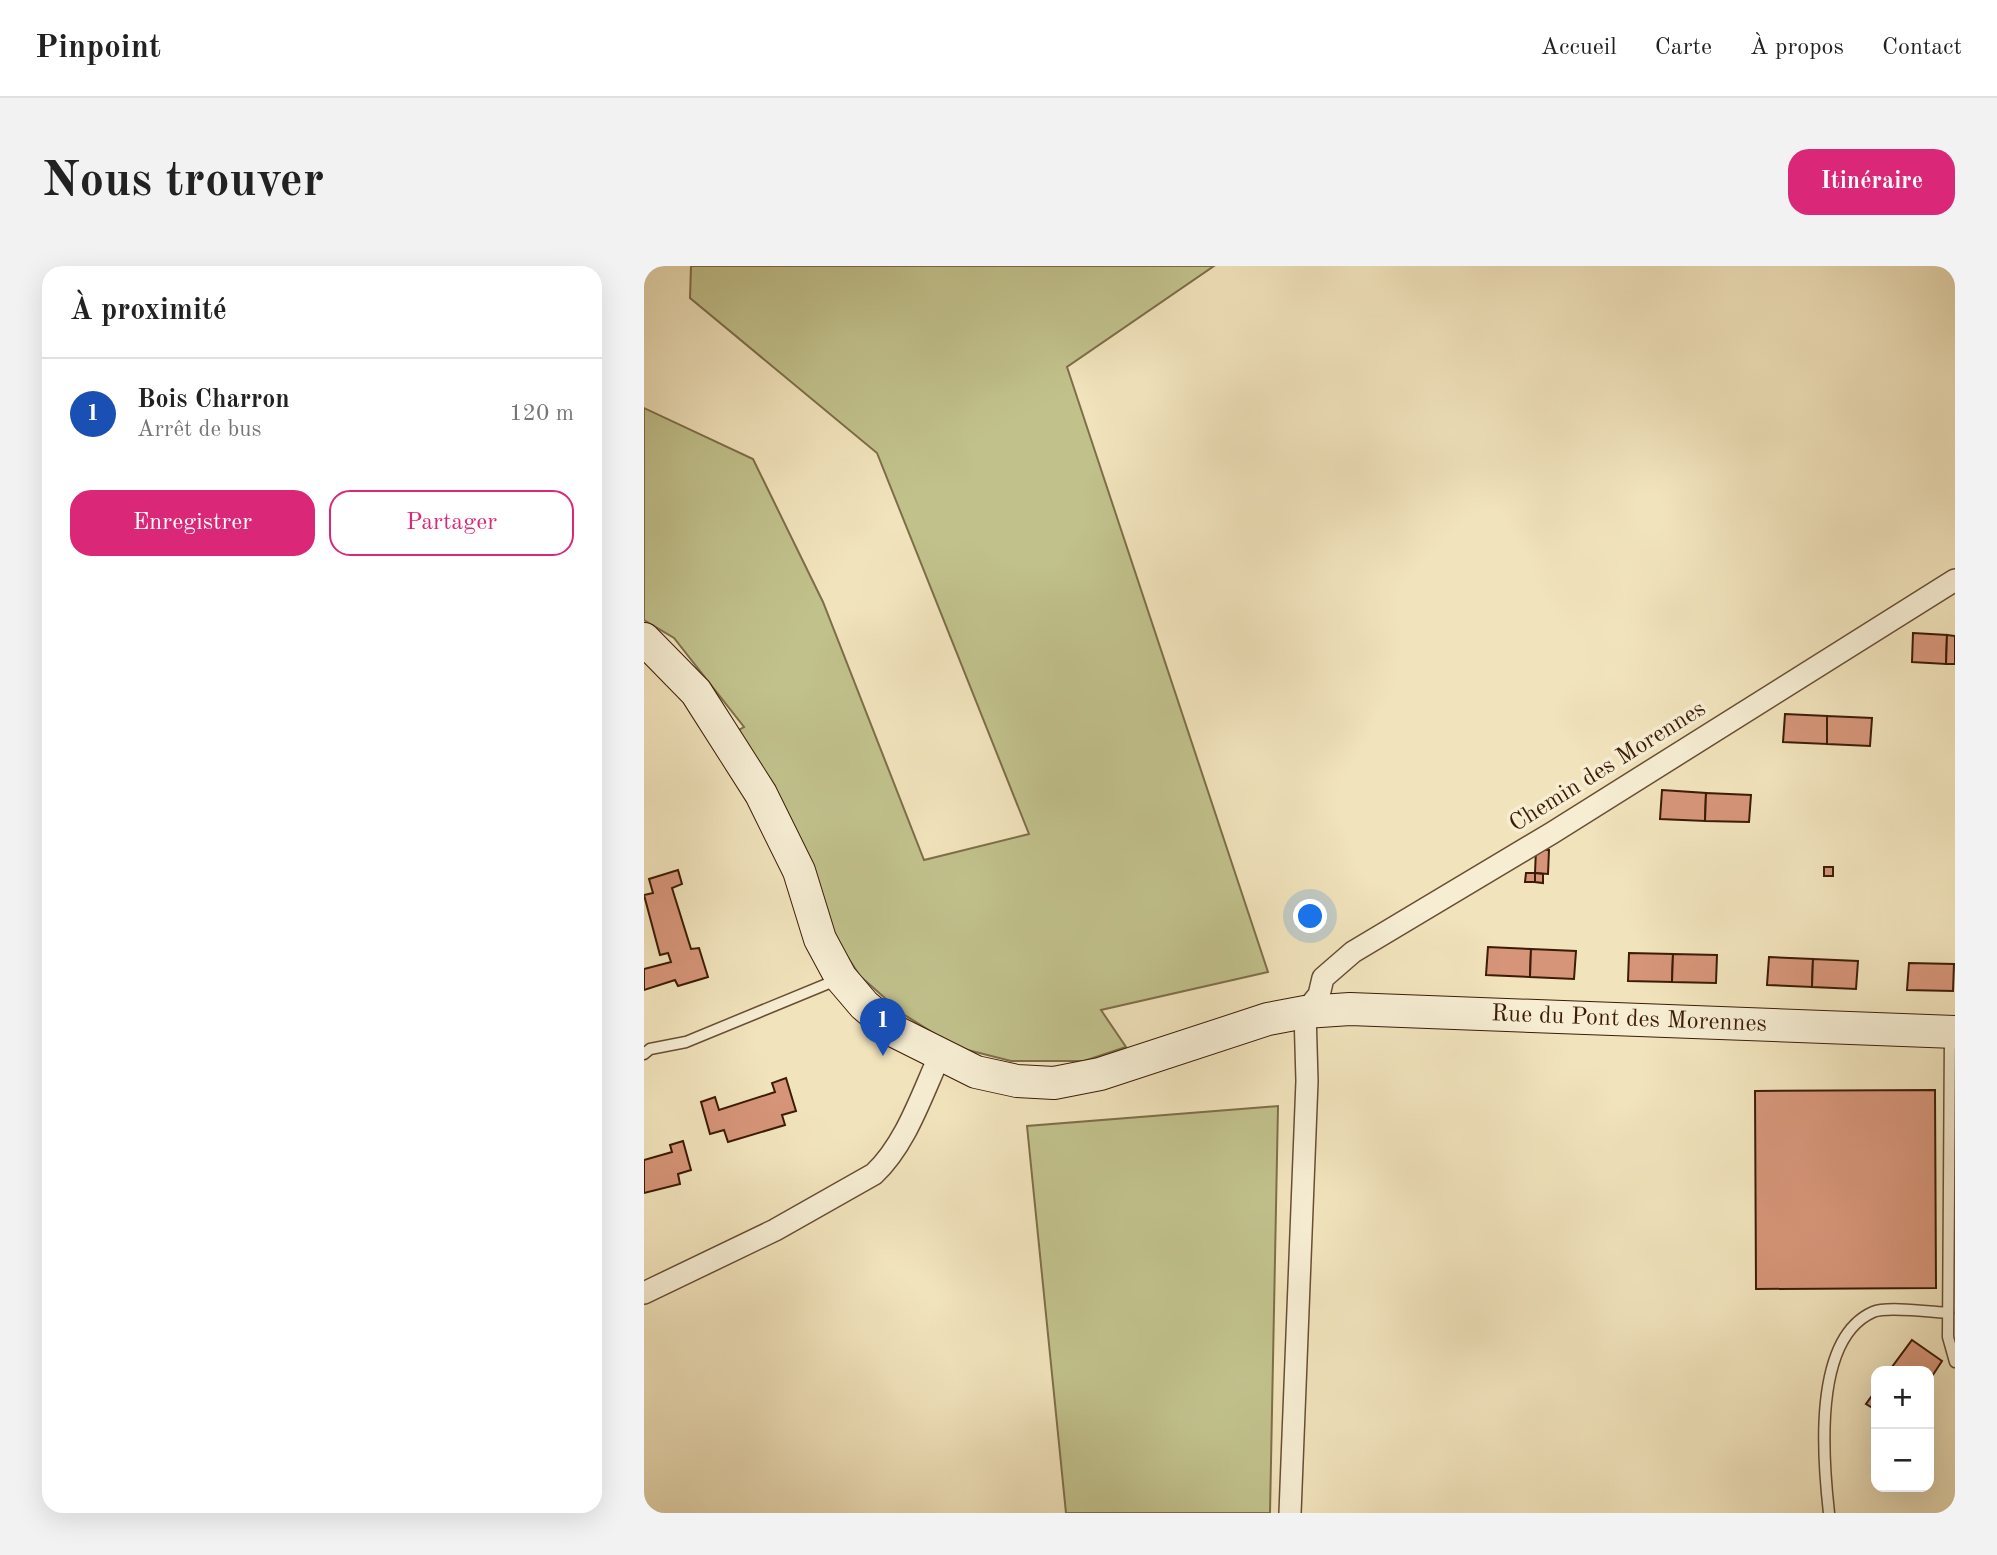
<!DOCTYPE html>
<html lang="fr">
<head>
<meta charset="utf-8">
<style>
	body { margin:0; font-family:"Old Standard TT",serif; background:#f2f2f2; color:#222 }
	.controls { position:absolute; right:21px; bottom:21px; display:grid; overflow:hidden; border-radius:14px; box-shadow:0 7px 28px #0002 }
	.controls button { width:63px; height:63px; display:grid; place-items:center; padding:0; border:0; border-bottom:2px solid #e0e0e0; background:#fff; color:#222; font:35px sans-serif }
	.you { position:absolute; left:667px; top:651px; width:24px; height:24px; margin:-18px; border:5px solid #fff; border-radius:50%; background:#1a73e8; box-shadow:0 0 0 10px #1a73e833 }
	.badge { display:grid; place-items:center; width:46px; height:46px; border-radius:50%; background:#db2777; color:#fff; font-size:23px; font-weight:700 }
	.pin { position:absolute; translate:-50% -58px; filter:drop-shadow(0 2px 4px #0008) }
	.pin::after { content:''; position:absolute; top:37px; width:24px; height:21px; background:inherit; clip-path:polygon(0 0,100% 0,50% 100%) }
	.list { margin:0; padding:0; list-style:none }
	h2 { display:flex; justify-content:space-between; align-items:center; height:91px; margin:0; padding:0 28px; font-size:30px }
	h2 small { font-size:23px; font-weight:400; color:#767676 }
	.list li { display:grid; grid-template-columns:46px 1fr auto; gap:21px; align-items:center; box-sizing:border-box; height:112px; padding:0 28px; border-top:2px solid #e0e0e0 }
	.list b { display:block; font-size:26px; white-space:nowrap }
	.list p { margin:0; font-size:23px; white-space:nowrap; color:#767676 }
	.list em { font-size:23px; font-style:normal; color:#767676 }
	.actions { display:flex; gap:14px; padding:21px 28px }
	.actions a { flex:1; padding:16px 0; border:2px solid #db2777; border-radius:21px; text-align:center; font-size:24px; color:#db2777 }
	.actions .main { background:#db2777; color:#fff }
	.map { position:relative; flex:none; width:1311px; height:1247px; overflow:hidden; border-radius:21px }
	header { display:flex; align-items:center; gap:42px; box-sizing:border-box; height:98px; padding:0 35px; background:#fff; border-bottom:2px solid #e0e0e0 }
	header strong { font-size:33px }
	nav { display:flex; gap:38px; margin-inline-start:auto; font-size:24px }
	.intro { display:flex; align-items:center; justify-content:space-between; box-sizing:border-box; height:168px; padding:0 42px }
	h1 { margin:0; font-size:49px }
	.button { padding:18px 32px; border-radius:21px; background:#db2777; color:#fff; font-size:24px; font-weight:700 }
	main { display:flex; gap:42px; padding:0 42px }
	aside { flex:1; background:#fff; border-radius:21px; box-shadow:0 7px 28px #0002 }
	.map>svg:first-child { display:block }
	.green { fill:#c1c18c; stroke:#7e6e49; stroke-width:2 }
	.building { fill:#d69579; stroke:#3c1c06; stroke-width:2 }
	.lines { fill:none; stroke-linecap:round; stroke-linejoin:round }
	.lane-casing { stroke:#694e34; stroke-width:13 }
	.street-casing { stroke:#694e34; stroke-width:24 }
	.secondary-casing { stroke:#3c1c06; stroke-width:34 }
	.lane { stroke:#f6edd3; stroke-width:10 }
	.street { stroke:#f6edd3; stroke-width:21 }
	.secondary { stroke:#f6edd3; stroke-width:32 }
	.labels { text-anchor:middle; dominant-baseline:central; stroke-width:7; stroke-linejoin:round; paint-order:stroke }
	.street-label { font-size:24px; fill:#3c1c06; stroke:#f6edd3 }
</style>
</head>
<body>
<header>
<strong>Pinpoint</strong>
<nav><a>Accueil</a><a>Carte</a><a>À propos</a><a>Contact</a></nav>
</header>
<div class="intro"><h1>Nous trouver</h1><a class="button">Itinéraire</a></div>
<main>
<aside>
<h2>À proximité<small></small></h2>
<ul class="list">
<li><span class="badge" style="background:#1a4fb4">1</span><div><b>Bois Charron</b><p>Arrêt de bus</p></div><em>120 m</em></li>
</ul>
<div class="actions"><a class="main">Enregistrer</a><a>Partager</a></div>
</aside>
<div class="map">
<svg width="1311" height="1247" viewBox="0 0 1311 1247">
	<rect width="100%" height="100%" fill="#f1e3bc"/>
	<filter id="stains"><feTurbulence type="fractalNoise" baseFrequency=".00286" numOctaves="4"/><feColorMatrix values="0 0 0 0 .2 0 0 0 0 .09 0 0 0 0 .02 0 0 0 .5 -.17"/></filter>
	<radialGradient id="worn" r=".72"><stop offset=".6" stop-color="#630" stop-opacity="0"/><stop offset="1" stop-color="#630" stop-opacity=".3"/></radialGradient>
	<g class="green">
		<polygon points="47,0 570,0 423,101 624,706 457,744 482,781 440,795 367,795 312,781 259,748 216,710 185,663 93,465 100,461 30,372 0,354 0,142 109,193 179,336 280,594 385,568 233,187 46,32"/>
		<polygon points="634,840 626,1247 422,1247 383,860"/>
	</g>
	<g class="building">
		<polygon points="1269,367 1303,369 1302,398 1268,396"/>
		<polygon points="1303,369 1311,370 1311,398 1302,398"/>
		<polygon points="1141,448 1183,450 1183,478 1139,476"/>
		<polygon points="1183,450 1228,452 1226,480 1183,478"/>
		<polygon points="1018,524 1062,527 1061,555 1016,553"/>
		<polygon points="1062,527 1107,529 1105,556 1061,555"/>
		<polygon points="892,583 905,584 904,608 891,607"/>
		<rect x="1180" y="601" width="9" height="9"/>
		<polygon points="34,604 38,618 28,622 47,683 55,682 64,711 34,720 31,714 0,724 0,703 27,696 24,687 16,689 0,629 9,627 5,613"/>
		<polygon points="882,607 891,607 891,616 881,616"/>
		<polygon points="891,607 899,608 899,617 891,616"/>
		<polygon points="844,681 887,683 886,711 842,709"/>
		<polygon points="887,683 932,685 930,713 886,711"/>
		<polygon points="985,687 1029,688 1028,716 984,715"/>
		<polygon points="1029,688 1073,689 1072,717 1028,716"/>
		<polygon points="1125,691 1169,693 1168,721 1123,719"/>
		<polygon points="1169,693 1214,695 1212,723 1168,721"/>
		<polygon points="1265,697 1310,698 1309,725 1263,724"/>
		<polygon points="142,812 152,845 138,849 141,859 84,876 80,864 66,868 57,836 71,831 75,844 131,826 128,817"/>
		<polygon points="1291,824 1292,1022 1112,1023 1111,825"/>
		<polygon points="39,875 47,904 34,908 36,918 0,927 0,894 28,886 26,879"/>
		<polygon points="1268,1074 1298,1095 1285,1115 1285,1105 1245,1105"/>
		<polygon points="1232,1124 1232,1144 1222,1138"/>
	</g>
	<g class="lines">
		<g class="lane-casing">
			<g id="lane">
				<polyline points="1306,769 1304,1071 1311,1096"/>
				<polyline points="0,788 6,783 42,776 195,713"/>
				<path d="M 1185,1247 C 1179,1194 1168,1073 1229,1046 C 1243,1040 1287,1046 1304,1047"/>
			</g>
		</g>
		<g class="street-casing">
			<g id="street">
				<path d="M 0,1027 L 131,964 L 230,908 C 262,878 278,828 296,789"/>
				<polyline points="646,1247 663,815 661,746 675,729 679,712 709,686 908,567 1311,314"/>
			</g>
		</g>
		<g class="secondary-casing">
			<g id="secondary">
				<path id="s1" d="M 0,373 L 52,426 L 117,528 L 155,605 L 176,673 L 197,712 L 220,739 L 252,766 L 332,806 L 373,815 L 410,817 L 456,808 L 624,753 L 661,746 L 706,743 L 1311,766"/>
			</g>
		</g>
		<use href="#lane" class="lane"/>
		<use href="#street" class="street"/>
		<use href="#secondary" class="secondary"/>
	</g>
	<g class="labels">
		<g class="street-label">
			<text transform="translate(964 501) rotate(-32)">Chemin des Morennes</text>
			<text stroke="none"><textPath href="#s1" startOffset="1228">Rue du Pont des Morennes</textPath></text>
		</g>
	</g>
	<rect width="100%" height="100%" filter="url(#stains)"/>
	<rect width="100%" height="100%" fill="url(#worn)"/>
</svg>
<div class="controls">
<button>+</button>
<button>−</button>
</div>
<div class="you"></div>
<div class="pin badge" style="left:239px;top:790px;background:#1a4fb4">1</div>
</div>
</main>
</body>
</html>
